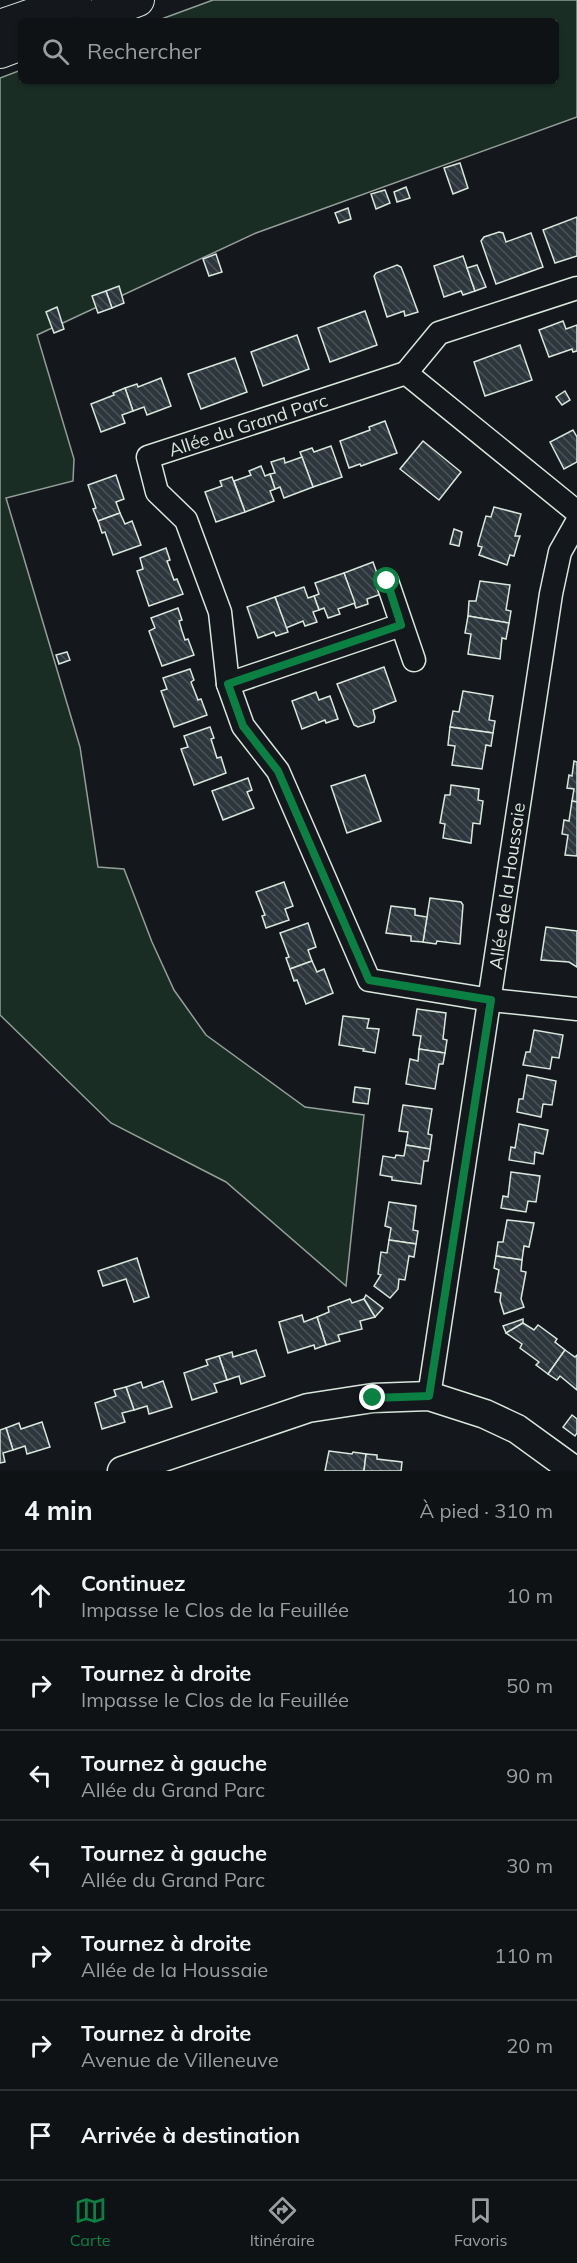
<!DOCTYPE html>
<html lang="fr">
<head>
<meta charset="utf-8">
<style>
	body { margin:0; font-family:Mulish,sans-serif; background:#181b1e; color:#f1f3f6 }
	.stop { position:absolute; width:18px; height:18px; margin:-14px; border:4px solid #0b8043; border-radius:50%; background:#fff }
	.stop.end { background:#0b8043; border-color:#fff; box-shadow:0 2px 6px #0008 }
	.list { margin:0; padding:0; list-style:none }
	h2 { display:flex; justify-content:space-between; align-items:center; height:78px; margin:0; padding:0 24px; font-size:26px }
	h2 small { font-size:20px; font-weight:400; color:#9b9ea0 }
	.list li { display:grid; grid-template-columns:39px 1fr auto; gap:18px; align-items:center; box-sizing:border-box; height:90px; padding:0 24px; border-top:2px solid #2f3234 }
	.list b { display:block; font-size:22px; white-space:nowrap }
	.list p { margin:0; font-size:20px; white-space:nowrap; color:#9b9ea0 }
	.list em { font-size:20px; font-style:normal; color:#9b9ea0 }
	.icon { flex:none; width:33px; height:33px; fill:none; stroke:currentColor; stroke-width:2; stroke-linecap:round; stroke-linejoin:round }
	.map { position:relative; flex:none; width:577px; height:1471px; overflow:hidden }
	.search { position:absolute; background:#0f1215; box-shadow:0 2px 4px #0004; left:18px; right:18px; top:18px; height:66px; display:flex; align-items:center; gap:15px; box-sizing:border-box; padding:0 21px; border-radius:9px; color:#9b9ea0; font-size:22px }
	.sheet { height:708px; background:#0f1215 }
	nav { display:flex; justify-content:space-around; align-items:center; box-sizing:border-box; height:84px; border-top:2px solid #2f3234; background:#0f1215; font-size:16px; color:#9b9ea0 }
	nav a { display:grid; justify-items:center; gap:3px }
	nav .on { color:#0b8043 }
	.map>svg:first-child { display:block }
	.green { fill:#1a2d24; stroke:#939e99; stroke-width:1.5 }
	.building { fill:url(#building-back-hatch); stroke:#d8e6dc; stroke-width:1.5 }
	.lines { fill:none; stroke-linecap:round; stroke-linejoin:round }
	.minor-casing { stroke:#d8e6dc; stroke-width:25 }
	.tertiary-casing { stroke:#d8e6dc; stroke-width:31 }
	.secondary-casing { stroke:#d8e6dc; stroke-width:34 }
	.minor { stroke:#14181c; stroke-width:22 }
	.tertiary { stroke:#14181c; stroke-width:28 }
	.secondary { stroke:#14181c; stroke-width:32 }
	.route { stroke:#0b8043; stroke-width:8 }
	.labels { text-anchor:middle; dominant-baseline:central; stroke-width:4.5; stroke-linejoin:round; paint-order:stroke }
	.street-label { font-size:18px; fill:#d8e6dc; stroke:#14181c }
</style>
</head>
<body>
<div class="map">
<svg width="577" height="1471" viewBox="0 0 577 1471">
	<defs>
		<pattern id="building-back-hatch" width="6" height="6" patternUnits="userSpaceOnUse" patternTransform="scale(1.5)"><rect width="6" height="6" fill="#2c363c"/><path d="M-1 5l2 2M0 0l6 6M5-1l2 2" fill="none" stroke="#4a5358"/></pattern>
	</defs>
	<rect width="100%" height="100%" fill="#14181c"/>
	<polygon class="green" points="213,0 577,0 577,117 256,233 37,335 74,459 73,481 6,498 80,747 98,867 124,869 152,942 174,990 206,1035 305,1107 364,1115 346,1286 226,1182 111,1123 0,1015 0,78 21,70 21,81 556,81 556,21 156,21"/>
	<g class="building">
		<polygon points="460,163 468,188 453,194 444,168"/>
		<polygon points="406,187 410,198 397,202 394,192"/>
		<polygon points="385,190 390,203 376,209 371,194"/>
		<polygon points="348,208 351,219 339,223 335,213"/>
		<polygon points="577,217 577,256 555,263 543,230"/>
		<polygon points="499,232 503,233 506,242 531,233 543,267 496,284 481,241 484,237"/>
		<polygon points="216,254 222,272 209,276 203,259"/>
		<polygon points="463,256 475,291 463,295 461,291 444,297 434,266"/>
		<polygon points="397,265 401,267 405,277 418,312 405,316 404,311 387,317 374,276 376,273"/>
		<polygon points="477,265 486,287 475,291 467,268"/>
		<polygon points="119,286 124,303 112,308 106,291"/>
		<polygon points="106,291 112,308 98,313 92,296"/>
		<polygon points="57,307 64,329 54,333 46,312"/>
		<polygon points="365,311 377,345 330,362 318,328"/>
		<polygon points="563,321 566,329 577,325 577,351 573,352 572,349 549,357 539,330"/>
		<polygon points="297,335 309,369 263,386 251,352"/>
		<polygon points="520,345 532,380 485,396 474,362"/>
		<polygon points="235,358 247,392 201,409 188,374"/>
		<polygon points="161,378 171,406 147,415 144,407 133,411 125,388 137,384 138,387"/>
		<polygon points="125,388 133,411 122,415 125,423 101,432 91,404 114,395 113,393"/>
		<polygon points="565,391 570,400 562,405 556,397"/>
		<polygon points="385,421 397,453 361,466 360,464 349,468 340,441 370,430 369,427"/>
		<polygon points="573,430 577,437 577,462 564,469 550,442"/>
		<polygon points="423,441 461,472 439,500 400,469"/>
		<polygon points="331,446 342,477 313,487 300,452 312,448 314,452"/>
		<polygon points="302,457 313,487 284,498 280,487 275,489 270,474 275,473 271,462 284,458 285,463"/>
		<polygon points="261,466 265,476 270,474 275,489 270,491 274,501 245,512 234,481 251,475 249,471"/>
		<polygon points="116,475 124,499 116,502 120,513 98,521 93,509 96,508 88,485"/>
		<polygon points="232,477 245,512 216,522 205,492 222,486 220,481"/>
		<polygon points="494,507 521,514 515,536 520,536 518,542 514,556 510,555 507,565 479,555 482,547 478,546 478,544 486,516 491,517"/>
		<polygon points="120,513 125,524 132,521 141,545 113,555 105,532 102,533 98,521"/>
		<polygon points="454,529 462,532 459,546 450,544"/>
		<polygon points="166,548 170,560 167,561 174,580 177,579 183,594 149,606 137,571 143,569 140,558"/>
		<polygon points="373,562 384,593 367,599 368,604 356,608 344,573"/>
		<polygon points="344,573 355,603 338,609 340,614 328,618 324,608 319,610 314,596 319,594 315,583"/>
		<polygon points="480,581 510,585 506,610 511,611 509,623 468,616 469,601 476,601"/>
		<polygon points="304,587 308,598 314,596 319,610 313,612 317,622 305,626 303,621 286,628 275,597"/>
		<polygon points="275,597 288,632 276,636 274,632 258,638 247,607"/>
		<polygon points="178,608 182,620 179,621 182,631 185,640 188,639 194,655 162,666 149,631 155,628 151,618"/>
		<polygon points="468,616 509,623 506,639 502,638 500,659 468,654 471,634 465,633"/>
		<polygon points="67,652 70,660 59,664 56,655"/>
		<polygon points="384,667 396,701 373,710 375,717 374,722 358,727 354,725 337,684"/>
		<polygon points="190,669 194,680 191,682 198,700 201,699 207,715 174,727 161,691 167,689 163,678"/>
		<polygon points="463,691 493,696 489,720 495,721 493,733 450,727 453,711 459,712"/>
		<polygon points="316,692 319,700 330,696 338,719 326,723 325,720 302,729 292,701"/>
		<polygon points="210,727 214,738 211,739 217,758 221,757 226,773 194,785 181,749 188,747 184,736"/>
		<polygon points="450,727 493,733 491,746 486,745 482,769 452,765 455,746 448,745"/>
		<polygon points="574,761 577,762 577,802 572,801 574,789 567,788 569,775 572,776"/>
		<polygon points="365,775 381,821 347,833 331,786"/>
		<polygon points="248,778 252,790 247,792 254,808 223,820 212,791"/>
		<polygon points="451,785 479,789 478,800 483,801 480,824 473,823 471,843 443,838 445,824 440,823 445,795 450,795"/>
		<polygon points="572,801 577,802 577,856 565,855 568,835 562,834 564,820 569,821"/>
		<polygon points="284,882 293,906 285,909 289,920 266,928 262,916 265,915 256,892"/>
		<polygon points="430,898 461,902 463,905 460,944 437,941 436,944 423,942"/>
		<polygon points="391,906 415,909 415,915 427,917 423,942 411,941 411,936 386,933"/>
		<polygon points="308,923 316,947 308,950 312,961 290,969 286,958 289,957 280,933"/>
		<polygon points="546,927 577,931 577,967 569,962 541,960"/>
		<polygon points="312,961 317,972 324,969 333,993 306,1004 297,980 294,981 290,969"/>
		<polygon points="417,1009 446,1013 443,1039 447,1040 445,1053 419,1049 421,1036 413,1035"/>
		<polygon points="343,1016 369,1019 367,1028 379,1029 375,1053 363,1051 364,1049 339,1045"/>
		<polygon points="534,1030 563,1035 559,1058 552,1057 550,1069 523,1065 526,1052 530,1052"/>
		<polygon points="419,1049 445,1053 443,1064 439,1064 435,1089 406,1084 410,1059 418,1061"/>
		<polygon points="527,1075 556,1081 552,1105 543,1104 541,1117 517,1112 519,1099 523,1099"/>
		<polygon points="355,1087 370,1089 368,1104 353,1102"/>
		<polygon points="403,1105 432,1109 428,1134 432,1135 430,1149 406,1145 408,1132 399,1131"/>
		<polygon points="519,1124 548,1130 543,1154 535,1152 534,1164 509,1160 511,1147 515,1148"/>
		<polygon points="406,1145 430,1149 428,1161 424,1161 421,1184 392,1180 392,1177 380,1175 383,1156 395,1158 396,1155 404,1156"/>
		<polygon points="511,1172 540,1176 536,1202 528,1201 526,1212 501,1208 503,1196 508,1197"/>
		<polygon points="389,1202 416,1206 413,1230 418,1231 416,1244 389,1240 391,1228 385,1226"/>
		<polygon points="507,1220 534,1223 529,1247 524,1246 522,1260 496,1256 498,1242 503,1242"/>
		<polygon points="389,1240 416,1244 414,1257 409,1256 405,1280 399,1279 398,1289 390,1298 374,1286 381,1275 378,1274 381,1252 387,1253"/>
		<polygon points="496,1256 522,1260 521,1271 526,1272 521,1299 524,1307 504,1314 500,1301 501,1293 495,1292 499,1270 494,1268"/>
		<polygon points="137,1258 149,1297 134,1302 126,1279 103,1286 98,1271"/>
		<polygon points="366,1295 383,1308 375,1317 364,1299"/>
		<polygon points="350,1299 352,1303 364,1299 375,1317 360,1321 362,1329 338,1335 340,1341 326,1345 317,1317 329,1312 328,1307"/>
		<polygon points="302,1315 304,1322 317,1317 326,1345 315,1349 314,1345 288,1353 279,1322"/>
		<polygon points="523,1319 523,1323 506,1333 503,1326"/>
		<polygon points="523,1323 534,1330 538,1325 557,1339 555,1342 565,1350 548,1374 536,1365 539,1362 520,1348 522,1344 506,1333"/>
		<polygon points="256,1350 265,1376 241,1384 239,1376 227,1380 219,1356 232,1352 233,1357"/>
		<polygon points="565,1350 575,1357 577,1355 577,1390 560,1376 557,1380 548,1374"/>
		<polygon points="219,1356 227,1380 214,1384 217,1392 192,1400 184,1373 208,1365 206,1360"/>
		<polygon points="163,1381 172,1407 149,1414 147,1406 134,1410 126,1387 141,1382 143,1388"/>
		<polygon points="126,1387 134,1410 122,1413 125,1422 102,1429 95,1403 116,1396 114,1390"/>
		<polygon points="572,1415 577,1419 577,1433 575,1436 563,1427"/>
		<polygon points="42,1422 50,1447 27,1454 25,1446 13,1450 6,1428 19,1423 21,1429"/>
		<polygon points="6,1428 13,1450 3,1453 5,1462 0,1463 0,1430"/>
		<polygon points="329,1451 352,1454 353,1452 366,1454 364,1471 325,1471"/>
		<polygon points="366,1454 377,1455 377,1459 402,1462 401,1471 364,1471"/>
	</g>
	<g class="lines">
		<g class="minor-casing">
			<g id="minor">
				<polyline points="406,373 439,333 577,288"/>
				<polyline points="577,512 406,373 148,457 157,492 186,520 220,612 228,684 243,726 278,771 369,980 491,1000 577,1009"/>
				<polyline points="387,581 414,660"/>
				<polyline points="228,684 401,625"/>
				<polyline points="429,1396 551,594 560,552 577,522"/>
			</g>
		</g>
		<g class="tertiary-casing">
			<polyline id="tertiary" points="122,1471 308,1408 373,1398 429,1396 485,1414 517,1429 575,1471"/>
		</g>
		<g class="secondary-casing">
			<g id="secondary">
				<polyline points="82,21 138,0"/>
				<polyline points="0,26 75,0"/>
				<polyline points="0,52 21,44"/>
			</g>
		</g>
		<use href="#minor" class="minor"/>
		<use href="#tertiary" class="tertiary"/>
		<use href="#secondary" class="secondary"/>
	</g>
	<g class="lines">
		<polyline class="route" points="373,1398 429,1396 491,1000 369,980 278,771 243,726 228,684 401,625 387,581"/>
	</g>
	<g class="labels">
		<g class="street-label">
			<text transform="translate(248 425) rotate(-18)">Allée du Grand Parc</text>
			<text transform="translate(507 886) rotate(-82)">Allée de la Houssaie</text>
		</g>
	</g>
</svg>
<div class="stop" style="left:387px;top:581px"></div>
<div class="stop end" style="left:373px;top:1398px"></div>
<div class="search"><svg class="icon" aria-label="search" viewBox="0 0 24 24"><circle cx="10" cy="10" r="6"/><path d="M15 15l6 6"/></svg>Rechercher</div>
</div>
<section class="sheet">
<h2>4 min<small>À pied · 310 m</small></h2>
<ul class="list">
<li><svg class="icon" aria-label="ahead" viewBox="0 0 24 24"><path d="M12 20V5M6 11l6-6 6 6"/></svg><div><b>Continuez</b><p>Impasse le Clos de la Feuillée</p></div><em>10 m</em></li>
<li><svg class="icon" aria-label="right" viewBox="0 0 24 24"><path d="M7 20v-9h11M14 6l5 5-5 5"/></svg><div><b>Tournez à droite</b><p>Impasse le Clos de la Feuillée</p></div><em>50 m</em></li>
<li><svg class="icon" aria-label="left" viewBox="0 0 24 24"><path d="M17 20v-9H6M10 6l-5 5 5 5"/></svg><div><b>Tournez à gauche</b><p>Allée du Grand Parc</p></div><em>90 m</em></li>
<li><svg class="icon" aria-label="left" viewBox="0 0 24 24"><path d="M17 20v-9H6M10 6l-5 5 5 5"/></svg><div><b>Tournez à gauche</b><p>Allée du Grand Parc</p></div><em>30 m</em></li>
<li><svg class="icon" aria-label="right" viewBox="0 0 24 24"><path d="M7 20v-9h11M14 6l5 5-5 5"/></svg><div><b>Tournez à droite</b><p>Allée de la Houssaie</p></div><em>110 m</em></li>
<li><svg class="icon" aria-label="right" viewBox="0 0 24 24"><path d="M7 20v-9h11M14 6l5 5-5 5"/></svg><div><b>Tournez à droite</b><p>Avenue de Villeneuve</p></div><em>20 m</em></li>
<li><svg class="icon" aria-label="arrive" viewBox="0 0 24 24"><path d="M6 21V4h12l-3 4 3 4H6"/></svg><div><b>Arrivée à destination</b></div></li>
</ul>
</section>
<nav>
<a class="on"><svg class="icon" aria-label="map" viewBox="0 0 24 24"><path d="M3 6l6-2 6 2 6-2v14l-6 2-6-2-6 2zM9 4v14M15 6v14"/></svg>Carte</a>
<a><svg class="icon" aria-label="directions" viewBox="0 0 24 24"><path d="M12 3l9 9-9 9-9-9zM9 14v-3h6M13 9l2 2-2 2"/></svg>Itinéraire</a>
<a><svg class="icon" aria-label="saved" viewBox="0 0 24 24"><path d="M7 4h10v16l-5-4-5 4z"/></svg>Favoris</a>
</nav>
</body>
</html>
